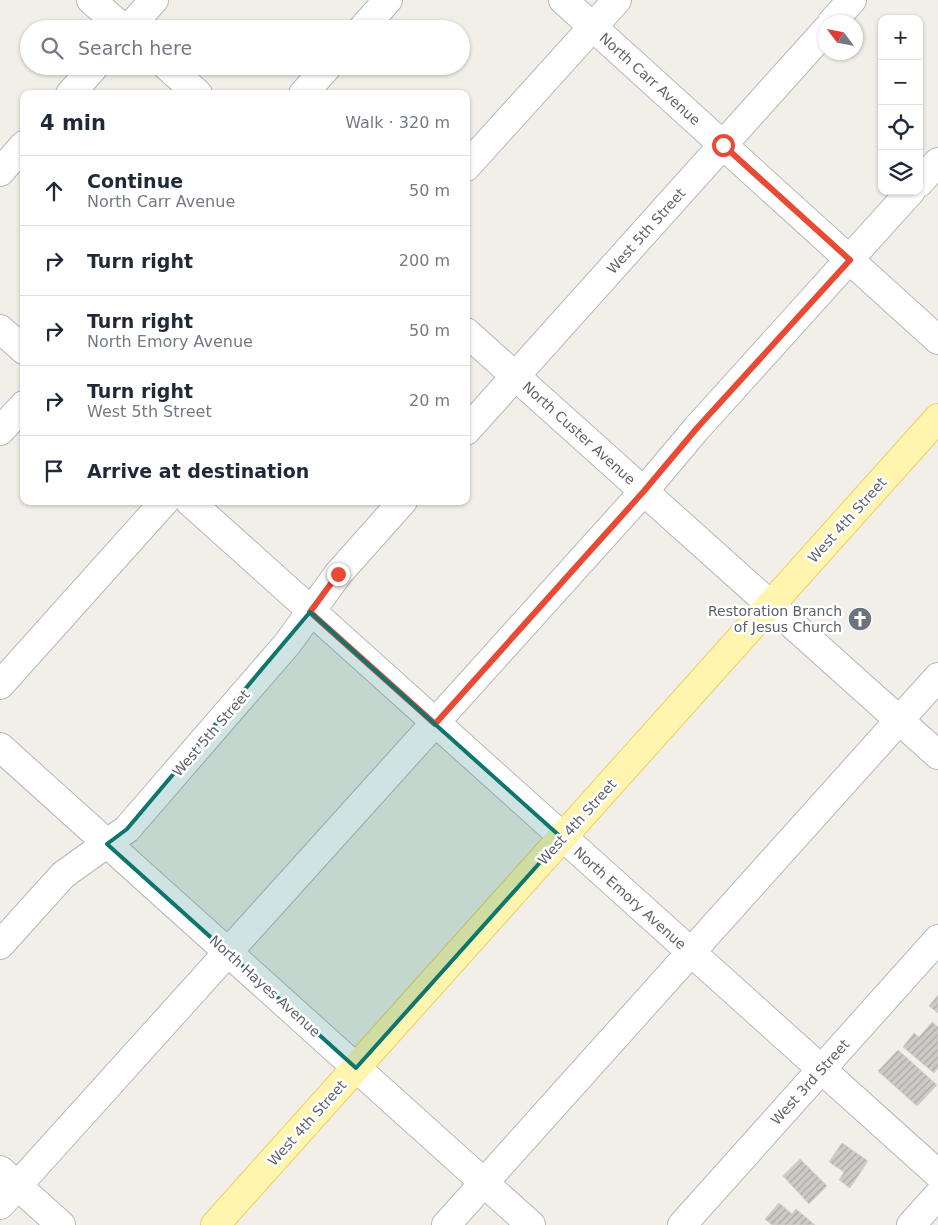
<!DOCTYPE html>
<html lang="en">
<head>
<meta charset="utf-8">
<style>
	body { margin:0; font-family:"DejaVu Sans",sans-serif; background:#f6f6f7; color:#1f2937 }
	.controls { position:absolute; right:15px; top:15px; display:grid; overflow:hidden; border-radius:10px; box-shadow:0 1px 4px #0004 }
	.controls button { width:45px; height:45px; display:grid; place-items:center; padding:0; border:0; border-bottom:1px solid #e0e1e3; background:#fff; color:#1f2937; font:25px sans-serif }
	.compass { position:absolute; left:818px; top:15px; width:45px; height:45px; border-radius:50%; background:#fff; box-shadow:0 1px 4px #0004; rotate:302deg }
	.stop { position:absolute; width:15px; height:15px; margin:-11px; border:4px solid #e94a36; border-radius:50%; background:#fff }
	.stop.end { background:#e94a36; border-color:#fff; box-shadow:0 1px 5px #0008 }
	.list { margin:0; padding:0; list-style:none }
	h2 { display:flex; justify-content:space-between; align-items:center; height:65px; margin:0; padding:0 20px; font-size:21px }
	h2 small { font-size:16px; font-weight:400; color:#747a83 }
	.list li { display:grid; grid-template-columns:32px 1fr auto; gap:15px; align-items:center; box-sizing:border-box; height:70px; padding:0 20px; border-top:1px solid #e0e1e3 }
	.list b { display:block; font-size:19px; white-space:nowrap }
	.list p { margin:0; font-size:16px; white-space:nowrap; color:#747a83 }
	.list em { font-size:16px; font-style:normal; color:#747a83 }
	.icon { flex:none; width:28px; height:28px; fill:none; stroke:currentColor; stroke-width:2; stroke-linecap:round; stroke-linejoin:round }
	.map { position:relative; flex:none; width:938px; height:1225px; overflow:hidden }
	.search { position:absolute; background:#fff; box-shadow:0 1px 4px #0004; left:20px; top:20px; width:450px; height:55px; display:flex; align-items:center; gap:12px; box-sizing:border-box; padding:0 18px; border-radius:28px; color:#747a83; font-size:19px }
	.panel { position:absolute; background:#fff; box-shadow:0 1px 4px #0004; left:20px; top:90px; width:450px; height:415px; border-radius:10px }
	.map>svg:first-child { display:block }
	.building { fill:url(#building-hatch); stroke:#d6d1c6 }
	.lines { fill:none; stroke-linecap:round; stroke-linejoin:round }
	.minor-casing { stroke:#b5b7bc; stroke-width:30 }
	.major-casing { stroke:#f1ce60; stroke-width:30 }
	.minor { stroke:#fff; stroke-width:28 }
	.major { stroke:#fff5af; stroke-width:28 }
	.route { stroke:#e94a36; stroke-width:6 }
	.marked { fill:#0f766e; fill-opacity:0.2; stroke:#0f766e; stroke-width:4; stroke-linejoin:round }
	.labels { text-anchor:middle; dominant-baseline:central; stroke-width:5; stroke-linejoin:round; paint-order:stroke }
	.street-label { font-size:14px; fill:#5f6268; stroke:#fff }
	.worship-label { font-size:14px; fill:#5b616d; stroke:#fff; text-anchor:end }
</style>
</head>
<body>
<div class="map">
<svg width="938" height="1225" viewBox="0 0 938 1225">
	<defs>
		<pattern id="building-hatch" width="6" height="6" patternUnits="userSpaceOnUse" patternTransform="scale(1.25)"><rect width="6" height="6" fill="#cccac5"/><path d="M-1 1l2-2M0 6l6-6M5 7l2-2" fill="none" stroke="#a9a7a4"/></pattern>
	</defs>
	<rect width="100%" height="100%" fill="#f1efe8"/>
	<g class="building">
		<polygon points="938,995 938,1013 929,1006"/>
		<polygon points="932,1022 938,1027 938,1068 934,1073 903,1047 914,1033 919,1037"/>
		<polygon points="898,1050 937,1085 917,1106 878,1071"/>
		<polygon points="842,1143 868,1161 850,1188 839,1180 844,1172 829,1162"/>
		<polygon points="800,1159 827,1186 809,1204 783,1176"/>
		<polygon points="779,1203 792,1214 796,1209 815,1225 772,1225 765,1219"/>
	</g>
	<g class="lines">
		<g class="minor-casing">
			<g id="minor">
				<polyline points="91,0 124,29"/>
				<polyline points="563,0 938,340"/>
				<polyline points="832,22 852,0"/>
				<polyline points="128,29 154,0"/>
				<polyline points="362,29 388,0"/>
				<polyline points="167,66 198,94"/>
				<polyline points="70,94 95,66"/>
				<polyline points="303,94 328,66"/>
				<polyline points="466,167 617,0"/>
				<polyline points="0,172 24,145"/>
				<polyline points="919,183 938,162"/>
				<polyline points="0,329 24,350"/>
				<polyline points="466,332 938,755"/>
				<polyline points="0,431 24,405"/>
				<polyline points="466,431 826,30"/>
				<polyline points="189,501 938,1174"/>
				<polyline points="0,685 165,501"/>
				<polyline points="0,747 531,1225"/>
				<polyline points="0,945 63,875 127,829 288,643 338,574 403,501"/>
				<polyline points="0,1170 61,1225"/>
				<polyline points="0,1205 644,491 697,428 911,191"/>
				<polyline points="446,1225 938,677"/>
				<polyline points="682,1225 938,939"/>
				<polyline points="911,1225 938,1195"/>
			</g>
		</g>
		<g class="major-casing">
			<polyline id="major" points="215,1225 938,418"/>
		</g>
		<use href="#minor" class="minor"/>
		<use href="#major" class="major"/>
	</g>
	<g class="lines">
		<polyline class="route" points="338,574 310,612 435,724 644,491 697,428 850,260 723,145"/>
	</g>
	<path class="marked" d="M 310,612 L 562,838 L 356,1068 L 107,844 L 127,829 Z"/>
	<defs>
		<g id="church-disc" transform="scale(1.25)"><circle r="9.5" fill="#6b7280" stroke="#fff"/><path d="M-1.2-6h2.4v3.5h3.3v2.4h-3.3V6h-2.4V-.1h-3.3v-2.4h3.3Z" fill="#fff"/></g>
	</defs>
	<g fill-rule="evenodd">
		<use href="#church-disc" x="860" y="619"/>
	</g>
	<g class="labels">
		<g class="street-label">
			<text transform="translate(650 79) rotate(42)">North Carr Avenue</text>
			<text transform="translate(646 231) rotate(-48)">West 5th Street</text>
			<text transform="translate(579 433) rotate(42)">North Custer Avenue</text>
			<text transform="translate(847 520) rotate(-48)">West 4th Street</text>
			<text transform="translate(211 733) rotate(-49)">West 5th Street</text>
			<text transform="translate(577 822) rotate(-48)">West 4th Street</text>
			<text transform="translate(630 898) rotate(42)">North Emory Avenue</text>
			<text transform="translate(265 986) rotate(42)">North Hayes Avenue</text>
			<text transform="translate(810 1082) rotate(-48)">West 3rd Street</text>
			<text transform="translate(307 1123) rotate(-48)">West 4th Street</text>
		</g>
		<g class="worship-label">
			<text x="842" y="611">Restoration Branch<tspan x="842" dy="16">of Jesus Church</tspan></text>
		</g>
	</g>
</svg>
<div class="controls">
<button>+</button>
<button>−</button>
<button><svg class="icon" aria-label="locate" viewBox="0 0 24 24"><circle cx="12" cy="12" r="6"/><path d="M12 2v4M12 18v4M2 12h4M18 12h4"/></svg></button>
<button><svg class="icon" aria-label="layers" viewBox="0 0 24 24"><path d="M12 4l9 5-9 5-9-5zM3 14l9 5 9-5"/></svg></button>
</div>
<svg class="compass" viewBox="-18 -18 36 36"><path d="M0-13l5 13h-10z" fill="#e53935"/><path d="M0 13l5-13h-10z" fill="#747a83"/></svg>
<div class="stop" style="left:723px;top:145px"></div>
<div class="stop end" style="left:338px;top:574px"></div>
<div class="search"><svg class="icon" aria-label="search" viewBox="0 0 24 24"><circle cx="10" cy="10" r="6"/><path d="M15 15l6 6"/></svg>Search here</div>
<section class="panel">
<h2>4 min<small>Walk · 320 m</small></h2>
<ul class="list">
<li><svg class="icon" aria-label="ahead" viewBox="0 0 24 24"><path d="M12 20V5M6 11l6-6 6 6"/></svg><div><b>Continue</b><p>North Carr Avenue</p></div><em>50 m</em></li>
<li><svg class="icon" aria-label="right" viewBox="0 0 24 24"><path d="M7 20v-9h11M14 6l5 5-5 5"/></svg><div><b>Turn right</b></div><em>200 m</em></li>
<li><svg class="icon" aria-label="right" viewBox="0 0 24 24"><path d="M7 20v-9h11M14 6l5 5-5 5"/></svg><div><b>Turn right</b><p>North Emory Avenue</p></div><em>50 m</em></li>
<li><svg class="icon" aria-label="right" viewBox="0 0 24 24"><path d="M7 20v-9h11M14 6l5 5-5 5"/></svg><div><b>Turn right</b><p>West 5th Street</p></div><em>20 m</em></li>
<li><svg class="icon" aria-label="arrive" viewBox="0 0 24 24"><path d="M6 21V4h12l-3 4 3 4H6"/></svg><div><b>Arrive at destination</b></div></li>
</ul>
</section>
</div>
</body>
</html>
